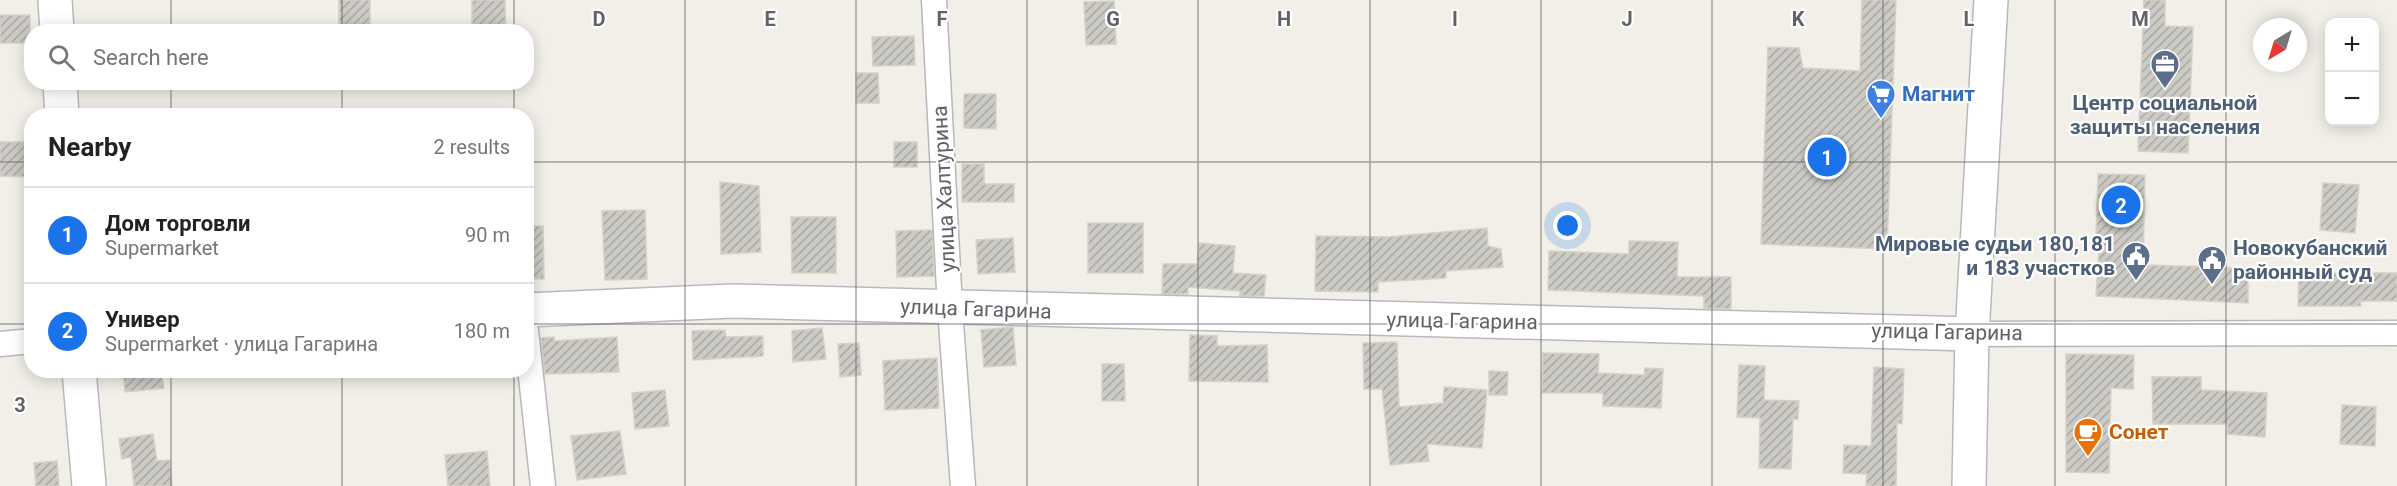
<!DOCTYPE html>
<html lang="en">
<head>
<meta charset="utf-8">
<style>
	body { margin:0; font-family:Roboto,sans-serif; background:#f2f2f2; color:#222 }
	.controls { position:absolute; right:18px; top:18px; display:grid; overflow:hidden; border-radius:12px; box-shadow:0 3px 15px #0003 }
	.controls button { width:54px; height:54px; display:grid; place-items:center; padding:0; border:0; border-bottom:2px solid #e0e0e0; background:#fff; color:#222; font:30px sans-serif }
	.compass { position:absolute; left:2253px; top:18px; width:54px; height:54px; border-radius:50%; background:#fff; box-shadow:0 3px 15px #0003; rotate:218deg }
	.you { position:absolute; left:1568px; top:226px; width:21px; height:21px; margin:-15px; border:4px solid #fff; border-radius:50%; background:#1a73e8; box-shadow:0 0 0 9px #1a73e833 }
	.badge { display:grid; place-items:center; width:39px; height:39px; border-radius:50%; background:#1a73e8; color:#fff; font-size:20px; font-weight:700 }
	.pin { position:absolute; translate:-50% -50%; border:3px solid #fff; box-shadow:0 2px 6px #0006 }
	.list { margin:0; padding:0; list-style:none }
	h2 { display:flex; justify-content:space-between; align-items:center; height:78px; margin:0; padding:0 24px; font-size:26px }
	h2 small { font-size:20px; font-weight:400; color:#767676 }
	.list li { display:grid; grid-template-columns:39px 1fr auto; gap:18px; align-items:center; box-sizing:border-box; height:96px; padding:0 24px; border-top:2px solid #e0e0e0 }
	.list b { display:block; font-size:22px; white-space:nowrap }
	.list p { margin:0; font-size:20px; white-space:nowrap; color:#767676 }
	.list em { font-size:20px; font-style:normal; color:#767676 }
	.icon { flex:none; width:33px; height:33px; fill:none; stroke:currentColor; stroke-width:2; stroke-linecap:round; stroke-linejoin:round }
	.map { position:relative; flex:none; width:2397px; height:486px; overflow:hidden }
	.search { position:absolute; background:#fff; box-shadow:0 3px 15px #0003; left:24px; top:24px; width:510px; height:66px; display:flex; align-items:center; gap:15px; box-sizing:border-box; padding:0 21px; border-radius:24px; color:#767676; font-size:22px }
	.panel { position:absolute; background:#fff; box-shadow:0 3px 15px #0003; left:24px; top:108px; width:510px; height:270px; border-radius:24px }
	.map>svg:first-child { display:block }
	.building { fill:url(#building-hatch); stroke:#d6d1c6; stroke-width:1.5 }
	.lines { fill:none; stroke-linecap:round; stroke-linejoin:round }
	.street-casing { stroke:#b5b8bc; stroke-width:27 }
	.secondary-casing { stroke:#b6babf; stroke-width:36 }
	.street { stroke:#fff; stroke-width:24 }
	.secondary { stroke:#fff; stroke-width:33 }
	.grid { fill:none; stroke:#5f6368; stroke-width:1.5; stroke-opacity:0.55 }
	.labels { text-anchor:middle; dominant-baseline:central; stroke-width:4.5; stroke-linejoin:round; paint-order:stroke }
	.shop-label { font-size:21px; font-weight:bold; fill:#366cbe; stroke:#fff; text-anchor:start }
	.service-label { font-size:21px; font-weight:bold; fill:#4e5e75; stroke:#fff }
	.street-label { font-size:21px; fill:#5f6368; stroke:#fff }
	.food-label { font-size:21px; font-weight:bold; fill:#c56008; stroke:#fff; text-anchor:start }
	.grid-label { font-size:20px; text-anchor:middle; font-weight:bold; fill:#5f6368; stroke:#fff; stroke-width:4.5; stroke-linejoin:round; paint-order:stroke }
</style>
</head>
<body>
<div class="map">
<svg width="2397" height="486" viewBox="0 0 2397 486">
	<defs>
		<pattern id="building-hatch" width="6" height="6" patternUnits="userSpaceOnUse" patternTransform="scale(1.5)"><rect width="6" height="6" fill="#cccac5"/><path d="M-1 1l2-2M0 6l6-6M5 7l2-2" fill="none" stroke="#a9a8a4"/></pattern>
	</defs>
	<rect width="100%" height="100%" fill="#f1efe8"/>
	<g class="building">
		<rect x="339" y="0" width="31" height="32"/>
		<polygon points="472,0 505,0 506,32 472,32"/>
		<polygon points="1862,0 1896,0 1887,249 1761,244 1768,47 1799,48 1803,68 1860,71"/>
		<polygon points="2144,0 2165,0 2165,26 2193,27 2188,153 2138,151"/>
		<polygon points="1114,1 1116,44 1086,45 1084,2"/>
		<rect x="0" y="15" width="30" height="28"/>
		<polygon points="914,36 915,65 873,66 872,37"/>
		<polygon points="856,73 878,73 879,103 856,103"/>
		<polygon points="964,94 996,94 996,129 964,128"/>
		<polygon points="0,142 32,142 32,177 0,176"/>
		<rect x="894" y="142" width="23" height="25"/>
		<polygon points="962,164 984,164 984,184 1014,184 1014,202 962,202"/>
		<polygon points="2098,174 2145,175 2143,265 2248,268 2248,303 2096,296 2100,235 2096,235"/>
		<polygon points="720,182 759,186 761,252 721,254"/>
		<polygon points="2323,183 2359,185 2355,233 2320,230"/>
		<polygon points="645,210 647,279 605,280 602,211"/>
		<polygon points="791,217 836,217 836,273 792,273"/>
		<rect x="1088" y="223" width="55" height="50"/>
		<polygon points="526,226 543,226 544,279 526,279"/>
		<polygon points="1487,228 1488,246 1501,249 1503,267 1446,271 1446,278 1378,282 1378,292 1315,291 1316,236 1388,237"/>
		<polygon points="932,230 934,276 897,277 896,231"/>
		<polygon points="1013,238 1015,272 978,274 976,240"/>
		<polygon points="1629,241 1678,242 1677,277 1731,277 1731,309 1704,308 1704,296 1548,290 1549,251 1629,254"/>
		<polygon points="1199,243 1235,246 1233,273 1266,275 1264,296 1240,296 1240,291 1188,287 1188,294 1162,294 1163,264 1197,264"/>
		<polygon points="2299,273 2397,273 2397,301 2360,301 2361,306 2298,306"/>
		<polygon points="1013,327 1016,365 984,367 981,330"/>
		<polygon points="822,328 826,359 793,362 792,331"/>
		<polygon points="725,330 726,337 763,336 763,356 693,360 692,331"/>
		<polygon points="1190,335 1217,336 1217,346 1267,345 1268,382 1189,381"/>
		<polygon points="554,337 554,341 617,337 619,372 545,374 541,338"/>
		<polygon points="1397,342 1399,407 1443,403 1444,387 1487,390 1482,448 1427,444 1429,461 1390,465 1382,389 1364,389 1363,343"/>
		<polygon points="859,343 861,375 840,377 838,344"/>
		<polygon points="1543,353 1599,354 1598,373 1644,375 1645,368 1663,369 1661,408 1603,406 1603,393 1542,393"/>
		<polygon points="2066,354 2134,355 2133,389 2111,388 2109,473 2066,472"/>
		<polygon points="937,358 939,408 885,410 883,361"/>
		<polygon points="1102,364 1124,364 1125,401 1102,401"/>
		<polygon points="1739,365 1765,366 1764,400 1799,401 1798,419 1793,419 1791,469 1759,468 1760,418 1737,417"/>
		<polygon points="1874,367 1904,369 1902,424 1897,423 1896,486 1866,486 1867,474 1843,473 1844,445 1871,446"/>
		<polygon points="123,370 161,370 164,388 125,392"/>
		<polygon points="1489,371 1508,372 1507,395 1489,395"/>
		<polygon points="2152,377 2201,377 2201,390 2267,393 2265,437 2227,434 2228,424 2153,424"/>
		<polygon points="665,390 669,426 635,429 632,393"/>
		<polygon points="2342,405 2376,407 2375,446 2340,444"/>
		<polygon points="620,431 626,474 577,480 571,436"/>
		<polygon points="153,434 157,461 170,460 172,486 134,486 131,457 122,459 119,439"/>
		<polygon points="487,451 490,486 448,486 445,455"/>
		<polygon points="57,461 59,486 36,486 34,463"/>
	</g>
	<g class="lines">
		<g class="street-casing">
			<g id="street">
				<polyline points="934,0 950,309 963,486"/>
				<polyline points="526,331 543,486"/>
				<polyline points="1972,334 2397,333"/>
				<polyline points="0,344 32,341"/>
			</g>
		</g>
		<g class="secondary-casing">
			<g id="secondary">
				<polyline points="55,0 57,32"/>
				<polyline points="60,82 62,116"/>
				<polyline points="526,310 733,301 1972,334"/>
				<polyline points="79,370 89,486"/>
				<polyline points="1969,486 1972,334 1991,0"/>
			</g>
		</g>
		<use href="#street" class="street"/>
		<use href="#secondary" class="secondary"/>
	</g>
	<path class="grid" d="M 171,0 L 171,32M 342,0 L 342,32M 514,0 L 514,32M 685,0 L 685,486M 856,0 L 856,486M 1027,0 L 1027,486M 1198,0 L 1198,486M 1370,0 L 1370,486M 1541,0 L 1541,486M 1712,0 L 1712,486M 1883,0 L 1883,486M 2055,0 L 2055,486M 2226,0 L 2226,486M 171,82 L 171,116M 342,82 L 342,116M 514,82 L 514,116M 0,162 L 32,162M 526,162 L 2397,162M 0,324 L 32,324M 526,324 L 2397,324M 171,370 L 171,486M 342,370 L 342,486M 514,370 L 514,486"/>
	<defs>
		<g id="office-pin" transform="scale(1.5)"><path d="M0 17L-7.5 6A9.5 9.5 0 1 1 7.5 6Z" fill="#5c6f8a" stroke="#fff"/><path d="M-6-3h4V-5.5h4V-3h4V5H-6ZM-1-4.5V-3h2v-1.5ZM-6 0V1H6V0Z" fill="#fff"/></g>
		<g id="supermarket-pin" transform="scale(1.5)"><path d="M0 17L-7.5 6A9.5 9.5 0 1 1 7.5 6Z" fill="#3f7fe0" stroke="#fff"/><path d="M-6-5.5h2.5l.6 2H6L4.5 2H-2.5L-4.4-4H-6ZM-1.5 3.2a1.3 1.3 0 1 0 .1 0ZM3 3.2a1.3 1.3 0 1 0 .1 0Z" fill="#fff"/></g>
		<g id="civic-pin" transform="scale(1.5)"><path d="M0 17L-7.5 6A9.5 9.5 0 1 1 7.5 6Z" fill="#5c6f8a" stroke="#fff"/><path d="M-.6-6.5H3V-4.5H.6V-3L4-1V1h2V6H-6V1h2V-1L-.6-3ZM-1.2 2.5V6h2.4V2.5Z" fill="#fff"/></g>
		<g id="cafe-pin" transform="scale(1.5)"><path d="M0 17L-7.5 6A9.5 9.5 0 1 1 7.5 6Z" fill="#e8710a" stroke="#fff"/><path d="M-5.5-4.5H6V0H3Q3 3.5 0 3.5H-2.5Q-5.5 3.5-5.5 0ZM3-3.2v2h1.7v-2ZM-6 4.5H4V6H-6Z" fill="#fff"/></g>
	</defs>
	<g fill-rule="evenodd">
		<use href="#office-pin" x="2165" y="64"/>
		<use href="#supermarket-pin" x="1881" y="94"/>
		<use href="#civic-pin" x="2136" y="256"/>
		<use href="#civic-pin" x="2212" y="260"/>
		<use href="#cafe-pin" x="2088" y="432"/>
	</g>
	<g class="labels">
		<g class="shop-label">
			<text x="1902" y="94">Магнит</text>
		</g>
		<g class="service-label">
			<text x="2165" y="103">Центр социальной<tspan x="2165" dy="24">защиты населения</tspan></text>
			<text x="2115" y="244" text-anchor="end">Мировые судьи 180,181<tspan x="2115" dy="24">и 183 участков</tspan></text>
			<text x="2233" y="248" text-anchor="start">Новокубанский<tspan x="2233" dy="24">районный суд</tspan></text>
		</g>
		<g class="street-label">
			<text transform="translate(944 189) rotate(-93)">улица Халтурина</text>
			<text transform="translate(976 309) rotate(2)">улица Гагарина</text>
			<text transform="translate(1462 321) rotate(1)">улица Гагарина</text>
			<text transform="translate(1947 332) rotate(1)">улица Гагарина</text>
		</g>
		<g class="food-label">
			<text x="2109" y="432">Сонет</text>
		</g>
	</g>
	<g class="grid-label">
		<text x="599" y="26">D</text>
		<text x="770" y="26">E</text>
		<text x="942" y="26">F</text>
		<text x="1113" y="26">G</text>
		<text x="1284" y="26">H</text>
		<text x="1455" y="26">I</text>
		<text x="1627" y="26">J</text>
		<text x="1798" y="26">K</text>
		<text x="1969" y="26">L</text>
		<text x="2140" y="26">M</text>
		<text x="20" y="412">3</text>
	</g>
</svg>
<div class="controls">
<button>+</button>
<button>−</button>
</div>
<svg class="compass" viewBox="-18 -18 36 36"><path d="M0-13l5 13h-10z" fill="#e53935"/><path d="M0 13l5-13h-10z" fill="#767676"/></svg>
<div class="you"></div>
<div class="pin badge" style="left:1827px;top:157px">1</div>
<div class="pin badge" style="left:2121px;top:205px">2</div>
<div class="search"><svg class="icon" aria-label="search" viewBox="0 0 24 24"><circle cx="10" cy="10" r="6"/><path d="M15 15l6 6"/></svg>Search here</div>
<section class="panel">
<h2>Nearby<small>2 results</small></h2>
<ul class="list">
<li><span class="badge">1</span><div><b>Дом торговли</b><p>Supermarket</p></div><em>90 m</em></li>
<li><span class="badge">2</span><div><b>Универ</b><p>Supermarket · улица Гагарина</p></div><em>180 m</em></li>
</ul>
</section>
</div>
</body>
</html>
